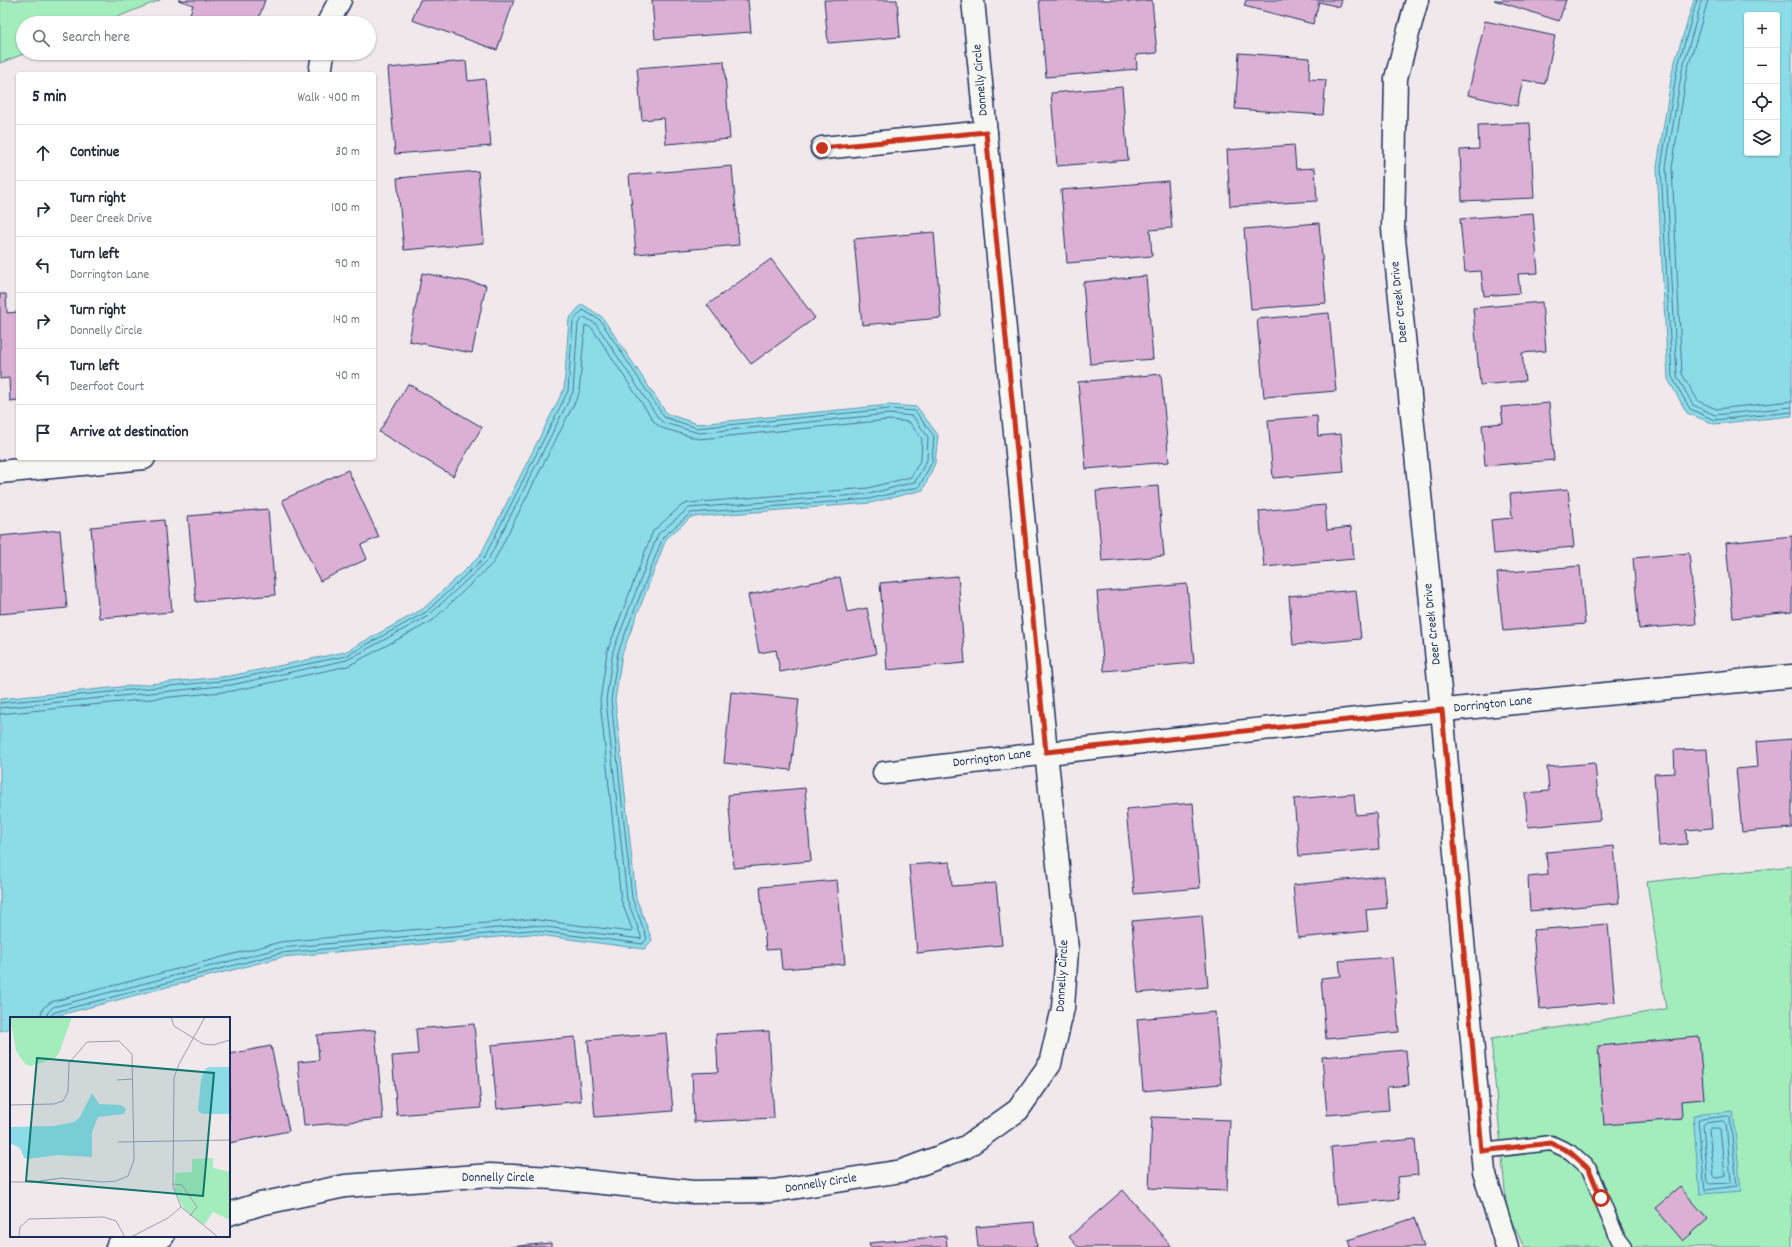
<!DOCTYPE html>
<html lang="en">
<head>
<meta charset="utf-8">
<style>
	body { margin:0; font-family:Dekko,sans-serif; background:#f2f2f3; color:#1f2937 }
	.controls { position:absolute; right:12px; top:12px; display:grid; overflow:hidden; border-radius:4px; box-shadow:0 1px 3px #0004 }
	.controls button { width:36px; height:36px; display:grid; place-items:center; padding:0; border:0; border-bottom:1px solid #e0e1e3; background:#fff; color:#1f2937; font:20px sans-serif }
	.stop { position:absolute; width:12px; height:12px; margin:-9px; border:3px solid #c8321e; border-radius:50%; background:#fff }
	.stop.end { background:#c8321e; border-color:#fff; box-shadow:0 1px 4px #0008 }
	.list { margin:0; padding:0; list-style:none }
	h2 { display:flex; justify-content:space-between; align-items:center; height:52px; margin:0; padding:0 16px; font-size:17px }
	h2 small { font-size:13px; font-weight:400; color:#747a83 }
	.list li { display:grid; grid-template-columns:26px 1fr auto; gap:12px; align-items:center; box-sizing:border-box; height:56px; padding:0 16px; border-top:1px solid #e0e1e3 }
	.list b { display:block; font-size:15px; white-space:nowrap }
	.list p { margin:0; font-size:13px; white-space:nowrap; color:#747a83 }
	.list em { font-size:13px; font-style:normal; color:#747a83 }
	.icon { flex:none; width:22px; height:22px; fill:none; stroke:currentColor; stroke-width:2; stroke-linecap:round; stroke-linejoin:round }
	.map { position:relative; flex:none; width:1792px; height:1247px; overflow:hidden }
	.search { position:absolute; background:#fff; box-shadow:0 1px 3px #0004; left:16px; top:16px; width:360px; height:44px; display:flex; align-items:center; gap:10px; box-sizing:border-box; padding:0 14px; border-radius:22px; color:#747a83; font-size:15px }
	.panel { position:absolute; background:#fff; box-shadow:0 1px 3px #0004; left:16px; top:72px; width:360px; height:388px; border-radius:4px }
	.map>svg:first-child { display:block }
	.green { fill:#a3edbc; stroke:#5f8e8d }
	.water { fill:#8cdce8; stroke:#5f97b1; fill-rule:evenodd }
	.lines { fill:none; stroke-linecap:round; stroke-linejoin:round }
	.shore { stroke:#487495; stroke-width:1 }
	.building { fill:#dcb0d5; stroke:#1b2f5e }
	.lane-casing { stroke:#1b2f5e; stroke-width:17 }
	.street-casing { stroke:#1b2f5e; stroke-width:25 }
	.lane { stroke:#f6f6f2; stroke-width:14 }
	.street { stroke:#f6f6f2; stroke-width:22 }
	.route { stroke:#c8321e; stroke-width:5 }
	.labels { text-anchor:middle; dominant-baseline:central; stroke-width:4; stroke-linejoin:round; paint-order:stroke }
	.street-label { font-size:13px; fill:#1b2f5e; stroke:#f6f6f2 }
	.inset-road { fill:none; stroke:#9b9eb3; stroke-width:1 }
	.view { fill:#0f766e; fill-opacity:0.15; stroke:#0f766e; stroke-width:2 }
	.inset-edge { fill:none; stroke:#1b2f5e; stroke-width:2 }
</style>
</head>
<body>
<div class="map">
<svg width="1792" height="1247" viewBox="0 0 1792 1247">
	<rect width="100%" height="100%" fill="#f1e8ec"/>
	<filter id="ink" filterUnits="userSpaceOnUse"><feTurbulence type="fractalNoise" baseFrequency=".025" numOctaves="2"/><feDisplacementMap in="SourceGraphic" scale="8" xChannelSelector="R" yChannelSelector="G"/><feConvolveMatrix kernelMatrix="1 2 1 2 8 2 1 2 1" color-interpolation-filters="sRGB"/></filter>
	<g filter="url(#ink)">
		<g class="green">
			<polygon points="0,0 160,0 102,23 23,23 23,53 26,53 0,63"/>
			<polygon points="1792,866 1792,1247 1524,1247 1507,1212 1491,1039 1666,1009 1647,882"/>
		</g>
		<g class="water">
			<path d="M 1694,0 L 1792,0 L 1792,416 L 1714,424 L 1687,413 L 1668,379 L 1657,167 L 1673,68 ZM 1747,15 L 1777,15 L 1777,153 L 1747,153 Z"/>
			<polygon points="582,304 602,317 667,414 698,424 889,405 917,407 938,435 935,463 923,490 870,503 691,517 666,539 622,654 615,700 636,898 652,940 644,949 531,934 282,957 48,1018 11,1018 11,1028 0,1031 0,699 230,676 345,652 423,609 480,556 564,389 569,319"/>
			<polygon points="1733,1111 1741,1191 1700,1194 1693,1115"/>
		</g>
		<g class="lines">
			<g class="shore">
				<polyline points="1697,0 1677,69 1661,167 1672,377 1690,409 1714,420 1792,412"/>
				<polyline points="1702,0 1682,70 1666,167 1677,376 1693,405 1715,415 1792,407"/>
				<polyline points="1708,0 1687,71 1672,168 1682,374 1698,401 1716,409 1792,401"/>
				<polyline points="0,703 230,680 346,656 426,612 484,558 568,391 573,321 583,310 600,320 664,417 697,428 889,409 915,411 934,436 932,462 919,487 869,499 691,513 663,537 618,652 611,700 632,898 647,938 643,944 530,930 281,953 55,1012 52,1014 51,1018"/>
				<polyline points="0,708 231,685 347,660 428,616 488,560 573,392 578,323 584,317 596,324 659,419 664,423 699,433 889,414 913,416 928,437 927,460 915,482 869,494 689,508 658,534 613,651 606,700 627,899 641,936 641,939 530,925 281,948 53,1007 48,1012 46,1018"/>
				<polyline points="0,714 232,691 348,666 432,621 493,563 579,394 585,325 592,328 655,423 662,428 699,439 889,420 909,422 922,439 921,459 911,477 868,488 688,503 681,506 653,531 607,652 600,701 621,900 632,929 631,932 530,919 280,942 51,1002 43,1008 40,1018"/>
				<polygon points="1728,1116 1730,1117 1737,1186 1705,1190 1698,1120"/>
				<polygon points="1724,1121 1726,1123 1731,1181 1730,1183 1710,1184 1708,1183 1703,1125 1705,1123"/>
				<polygon points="1711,1128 1718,1128 1720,1129 1725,1175 1723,1177 1716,1178 1714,1176 1709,1131"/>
			</g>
		</g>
		<g class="building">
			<polygon points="178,0 265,0 257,23 187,23 193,5"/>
			<polygon points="420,0 514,0 497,50 412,20"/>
			<polygon points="652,0 748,0 751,32 655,39"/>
			<polygon points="824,0 897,0 900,37 828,43"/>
			<polygon points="1039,0 1127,0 1128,2 1152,0 1157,53 1136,55 1137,69 1046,77"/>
			<polygon points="1246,0 1342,0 1340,7 1319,2 1313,24 1244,6"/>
			<polygon points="1494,0 1566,0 1559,21"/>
			<polygon points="1485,21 1555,36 1545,84 1523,80 1517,106 1468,95"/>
			<polygon points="229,53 247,53 245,59"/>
			<polygon points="1239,53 1310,58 1309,79 1326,80 1323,115 1235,109"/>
			<polygon points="466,61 468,81 485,79 491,146 395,154 388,68"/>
			<polygon points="724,61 730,139 666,144 664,118 642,120 637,68"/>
			<polygon points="1122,87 1128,160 1057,166 1051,93"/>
			<polygon points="1530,123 1534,198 1462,201 1460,150 1479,149 1478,125"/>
			<polygon points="1294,145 1296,169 1315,168 1317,201 1230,206 1227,150"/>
			<polygon points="732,166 739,245 636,254 629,175"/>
			<polygon points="478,171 484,243 404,250 397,178"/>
			<polygon points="1168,181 1172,228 1150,230 1152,256 1067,263 1061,190"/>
			<polygon points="1533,213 1538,273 1518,274 1520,293 1484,296 1481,271 1465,272 1460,219"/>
			<polygon points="1319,223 1326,303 1251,309 1244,229"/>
			<polygon points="934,232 941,318 862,325 854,239"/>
			<polygon points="771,259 815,318 751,364 707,305"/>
			<polygon points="422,273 486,285 472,353 409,341"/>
			<polygon points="1146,276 1153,359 1090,364 1083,282"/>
			<polygon points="0,294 6,294 7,313 18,312 18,400 10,401 9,378 0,379"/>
			<polygon points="1542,302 1546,351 1522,353 1525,381 1480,385 1473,308"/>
			<polygon points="1329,313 1336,391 1264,397 1257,319"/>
			<polygon points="1161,374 1169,462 1086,469 1078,382"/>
			<polygon points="408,384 482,427 453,476 379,432"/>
			<polygon points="1549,403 1554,460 1485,466 1482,425 1503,423 1501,407"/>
			<polygon points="1317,416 1318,436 1341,434 1344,472 1273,478 1268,420"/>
			<polygon points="348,470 379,537 361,545 367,559 320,581 282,500"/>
			<polygon points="1158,486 1164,556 1102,561 1096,491"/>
			<polygon points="1568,489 1574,547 1494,554 1491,520 1512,518 1510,494"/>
			<polygon points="1325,505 1327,530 1351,527 1354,559 1264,567 1259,511"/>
			<polygon points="268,509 275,595 196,602 188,516"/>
			<polygon points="164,520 172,612 99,618 91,527"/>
			<polygon points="60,530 67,608 0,614 0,536"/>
			<polygon points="1792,536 1792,612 1733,618 1726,543"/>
			<polygon points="1689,553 1696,624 1639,629 1633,558"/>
			<polygon points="1580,566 1585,624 1503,631 1497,573"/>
			<polygon points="958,576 965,663 887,670 880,583"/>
			<polygon points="840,577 847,612 867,608 876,654 780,672 776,650 759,653 748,595"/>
			<polygon points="1187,584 1194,663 1104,671 1097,592"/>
			<polygon points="1356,590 1361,639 1293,645 1289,596"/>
			<polygon points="731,692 799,699 791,770 724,763"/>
			<polygon points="1792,739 1792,828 1742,832 1736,769 1758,767 1756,742"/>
			<polygon points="1707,749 1712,828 1686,830 1687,844 1659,846 1654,774 1675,773 1674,750"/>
			<polygon points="1595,763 1600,820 1528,827 1525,793 1549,791 1547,767"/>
			<polygon points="805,788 811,861 734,868 728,795"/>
			<polygon points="1354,794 1356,815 1376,813 1379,849 1299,856 1294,799"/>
			<polygon points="1193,803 1200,888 1134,894 1126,809"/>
			<polygon points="1614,846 1619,903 1530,911 1528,877 1548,875 1546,852"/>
			<polygon points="950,862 952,886 996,883 1002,945 917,953 909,865"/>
			<polygon points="1384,876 1387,908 1366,910 1368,931 1298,938 1293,885"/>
			<polygon points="837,880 845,964 782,969 780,949 766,950 760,887"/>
			<polygon points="1202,915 1208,987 1138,993 1132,921"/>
			<polygon points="1608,924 1615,1002 1540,1009 1533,930"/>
			<polygon points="1392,957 1399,1032 1326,1039 1321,978 1341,976 1339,961"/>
			<polygon points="1215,1012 1221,1084 1143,1091 1137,1019"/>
			<polygon points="474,1024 481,1108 397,1115 392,1056 418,1054 416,1029"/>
			<polygon points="375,1030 383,1119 304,1126 298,1062 319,1060 317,1035"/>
			<polygon points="769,1031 774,1118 694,1122 692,1073 718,1072 716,1034"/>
			<polygon points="666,1033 673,1111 595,1117 588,1040"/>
			<polygon points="575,1037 581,1101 497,1109 491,1045"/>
			<polygon points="1699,1037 1704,1099 1681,1101 1682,1119 1604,1125 1598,1046"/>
			<polygon points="271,1046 289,1131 229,1143 229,1054"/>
			<polygon points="1406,1050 1409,1085 1387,1087 1389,1110 1327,1115 1322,1057"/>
			<polygon points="1152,1117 1230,1120 1227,1191 1149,1188"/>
			<polygon points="1415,1139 1418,1175 1397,1177 1399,1199 1336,1205 1331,1147"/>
			<polygon points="1680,1187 1708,1219 1683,1241 1655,1208"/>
			<polygon points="1123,1190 1172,1247 1078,1247 1069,1237"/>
			<polygon points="1414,1218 1424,1247 1350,1247 1348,1240"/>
			<polygon points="1034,1222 1037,1247 978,1247 976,1227"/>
			<polygon points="946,1236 947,1247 870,1247 869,1243"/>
			<polygon points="551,1243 551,1247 508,1247"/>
		</g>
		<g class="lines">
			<g class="lane-casing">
				<polyline id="lane" points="1482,1151 1551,1143 1570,1152 1589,1169 1618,1239 1624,1247"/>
			</g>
			<g class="street-casing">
				<g id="street">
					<polyline points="1417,0 1396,78 1393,229 1442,710 1484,1172 1507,1247"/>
					<polyline points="328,23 340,0"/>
					<polyline points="320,74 323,53"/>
					<polyline points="822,148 986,132"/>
					<polyline points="0,472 144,458"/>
					<path d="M 884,773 C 1186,735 1489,705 1792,676"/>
					<polyline points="229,1214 260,1204 345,1186 490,1175 554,1178 693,1192 773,1191 902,1171 966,1147 1018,1110 1050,1064 1063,1008 1067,949 1046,752 973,0"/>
					<polyline points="117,1247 163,1236"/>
				</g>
			</g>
			<use href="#lane" class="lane"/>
			<use href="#street" class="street"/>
		</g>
	</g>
	<g class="lines" filter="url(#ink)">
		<polyline class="route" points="822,148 986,132 1046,752 1442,710 1482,1151 1551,1143 1570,1152 1589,1169 1601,1198"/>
	</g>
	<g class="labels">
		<g class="street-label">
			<text transform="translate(981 80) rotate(-95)">Donnelly Circle</text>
			<text transform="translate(1400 302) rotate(-96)">Deer Creek Drive</text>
			<text transform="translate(1433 624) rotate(-96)">Deer Creek Drive</text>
			<text transform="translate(1493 705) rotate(-6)">Dorrington Lane</text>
			<text transform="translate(992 759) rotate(-7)">Dorrington Lane</text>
			<text transform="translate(1063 976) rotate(-87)">Donnelly Circle</text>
			<text x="498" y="1178">Donnelly Circle</text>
			<text transform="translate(821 1184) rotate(-9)">Donnelly Circle</text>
		</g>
	</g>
	<g transform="translate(10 1017)">
		<rect width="220" height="220" fill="#f1e8ec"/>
		<path d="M 0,0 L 62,0 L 49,36 L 44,42 L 21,49 L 15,47 L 6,34 ZM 203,141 L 203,151 L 220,155 L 220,203 L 203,195 L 194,208 L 175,193 L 168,181 L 165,173 L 165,156 L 182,155 L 182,142 Z" fill="#a3edbc"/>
		<path d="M 199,50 L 220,50 L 220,97 L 192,97 L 188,93 L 191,62 L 195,52 ZM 82,76 L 89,87 L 111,88 L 116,92 L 114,97 L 88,100 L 82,115 L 82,140 L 47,138 L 18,142 L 14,141 L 10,131 L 0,126 L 0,110 L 44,109 L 64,105 L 70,100 Z" fill="#8cdce8"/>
		<path class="inset-road" d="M 161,0 L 164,9 L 193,27 L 203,28 L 220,23M 195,0 L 169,47 L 164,61 L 163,169 L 171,190 L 208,220M 107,63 L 123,62M 0,88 L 44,87 L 53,84 L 58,75 L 59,46 L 77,25 L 109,24 L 122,37 L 124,143 L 118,159 L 106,164 L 93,165 L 51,161 L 24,165 L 0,165M 108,125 L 220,123M 163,167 L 172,168 L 187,190 L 180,199M 9,220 L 10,210 L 19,202 L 94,200 L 106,204 L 115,220M 121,220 L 158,201 L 171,190"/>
		<path class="view" d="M 27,41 L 204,56 L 193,179 L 16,164 Z"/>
		<rect width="220" height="220" class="inset-edge"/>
	</g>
</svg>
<div class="controls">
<button>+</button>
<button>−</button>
<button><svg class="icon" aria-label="locate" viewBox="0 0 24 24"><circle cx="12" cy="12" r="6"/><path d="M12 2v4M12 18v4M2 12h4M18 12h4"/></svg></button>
<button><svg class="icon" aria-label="layers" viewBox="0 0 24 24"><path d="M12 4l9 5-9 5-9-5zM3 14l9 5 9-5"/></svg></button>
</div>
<div class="stop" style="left:1601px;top:1198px"></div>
<div class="stop end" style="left:822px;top:148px"></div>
<div class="search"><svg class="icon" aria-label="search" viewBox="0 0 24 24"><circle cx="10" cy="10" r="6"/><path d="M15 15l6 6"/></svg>Search here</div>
<section class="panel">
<h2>5 min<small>Walk · 400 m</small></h2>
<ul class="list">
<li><svg class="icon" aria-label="ahead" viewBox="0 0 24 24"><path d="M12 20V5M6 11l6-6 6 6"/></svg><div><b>Continue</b></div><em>30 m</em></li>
<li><svg class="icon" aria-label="right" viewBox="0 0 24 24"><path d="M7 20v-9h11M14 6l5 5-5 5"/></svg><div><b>Turn right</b><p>Deer Creek Drive</p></div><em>100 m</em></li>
<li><svg class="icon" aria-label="left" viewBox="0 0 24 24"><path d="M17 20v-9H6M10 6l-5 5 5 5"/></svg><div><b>Turn left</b><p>Dorrington Lane</p></div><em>90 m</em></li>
<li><svg class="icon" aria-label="right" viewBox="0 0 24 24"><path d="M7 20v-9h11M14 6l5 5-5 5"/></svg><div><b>Turn right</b><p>Donnelly Circle</p></div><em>140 m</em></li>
<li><svg class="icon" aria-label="left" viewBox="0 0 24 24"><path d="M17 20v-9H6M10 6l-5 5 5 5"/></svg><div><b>Turn left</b><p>Deerfoot Court</p></div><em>40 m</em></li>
<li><svg class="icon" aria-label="arrive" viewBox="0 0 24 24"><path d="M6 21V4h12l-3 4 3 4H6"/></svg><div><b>Arrive at destination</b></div></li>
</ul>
</section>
</div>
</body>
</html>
